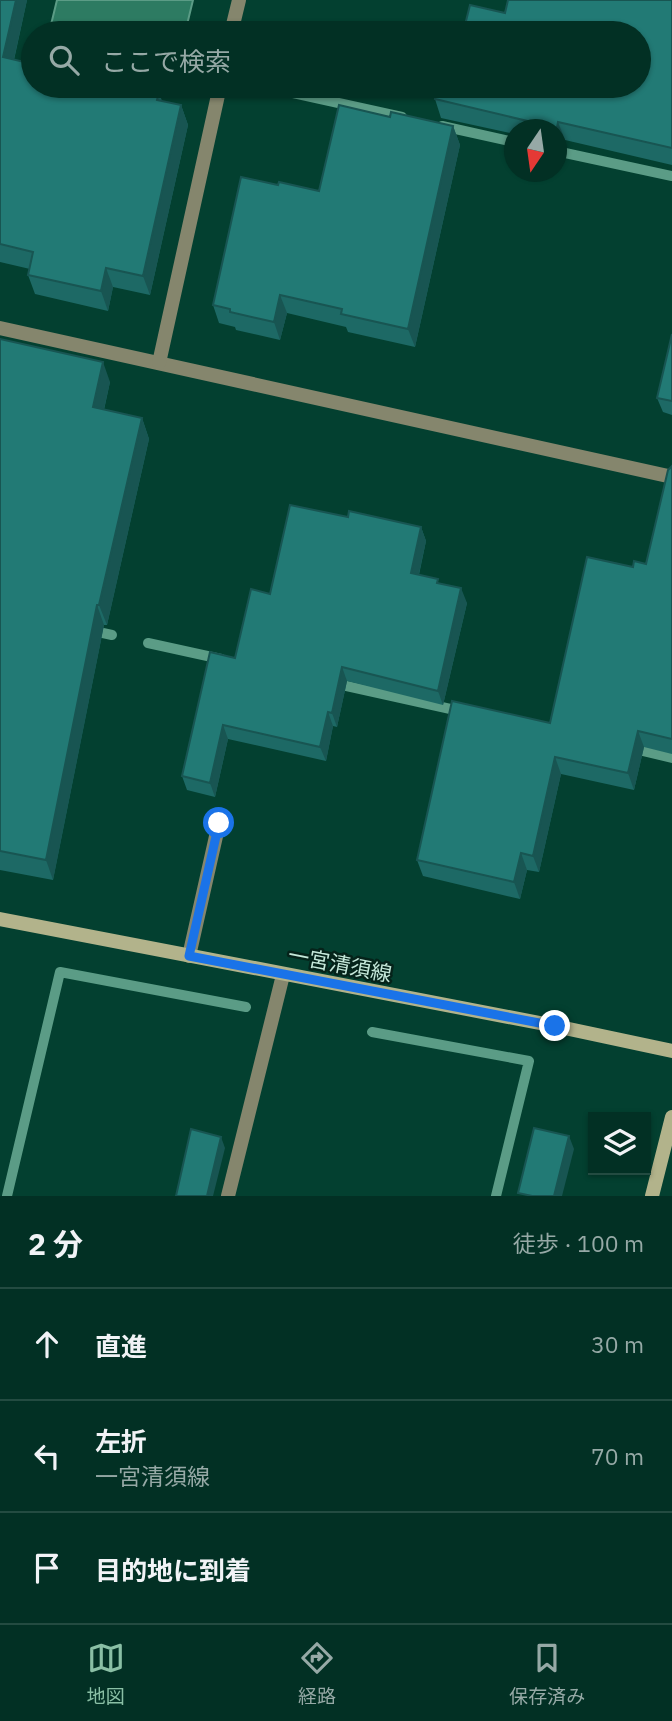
<!DOCTYPE html>
<html lang="ja">
<head>
<meta charset="utf-8">
<style>
	body { margin:0; font-family:"IBM Plex Sans","Noto Sans JP",sans-serif; background:#0c382c; color:#f1f3f6 }
	.controls { position:absolute; right:21px; bottom:21px; display:grid; overflow:hidden; border-radius:0px; box-shadow:0 2px 5px #0004 }
	.controls button { width:63px; height:63px; display:grid; place-items:center; padding:0; border:0; border-bottom:2px solid #234b41; background:#023024; color:#f1f3f6; font:35px sans-serif }
	.compass { position:absolute; left:504px; top:119px; width:63px; height:63px; border-radius:50%; background:#023024; box-shadow:0 2px 5px #0004; rotate:193deg }
	.stop { position:absolute; width:21px; height:21px; margin:-16px; border:5px solid #1a73e8; border-radius:50%; background:#fff }
	.stop.end { background:#1a73e8; border-color:#fff; box-shadow:0 2px 7px #0008 }
	.list { margin:0; padding:0; list-style:none }
	h2 { display:flex; justify-content:space-between; align-items:center; height:91px; margin:0; padding:0 28px; font-size:30px }
	h2 small { font-size:23px; font-weight:400; color:#96a9a6 }
	.list li { display:grid; grid-template-columns:46px 1fr auto; gap:21px; align-items:center; box-sizing:border-box; height:112px; padding:0 28px; border-top:2px solid #234b41 }
	.list b { display:block; font-size:26px; white-space:nowrap }
	.list p { margin:0; font-size:23px; white-space:nowrap; color:#96a9a6 }
	.list em { font-size:23px; font-style:normal; color:#96a9a6 }
	.icon { flex:none; width:38px; height:38px; fill:none; stroke:currentColor; stroke-width:2; stroke-linecap:round; stroke-linejoin:round }
	.map { position:relative; flex:none; width:672px; height:1196px; overflow:hidden }
	.search { position:absolute; background:#023024; box-shadow:0 2px 5px #0004; left:21px; right:21px; top:21px; height:77px; display:flex; align-items:center; gap:18px; box-sizing:border-box; padding:0 24px; border-radius:38px; color:#96a9a6; font-size:26px }
	.sheet { height:427px; background:#023024 }
	nav { display:flex; justify-content:space-around; align-items:center; box-sizing:border-box; height:98px; border-top:2px solid #234b41; background:#023024; font-size:19px; color:#96a9a6 }
	nav a { display:grid; justify-items:center; gap:4px }
	nav .on { color:#8abfa5 }
	.map>svg:first-child { display:block }
	.water { fill:#2d7b62; stroke:#5b9c86; stroke-width:2 }
	.lines { fill:none; stroke-linecap:round; stroke-linejoin:round }
	.stream { stroke:#5b9c86; stroke-width:10 }
	.lane { stroke:#85866d; stroke-width:14 }
	.street { stroke:#85866d; stroke-width:14 }
	.secondary { stroke:#b2b38b; stroke-width:14 }
	.wall { fill:#1d6965 }
	.shaded-wall { fill:#185552 }
	.building { fill:#227a75; stroke:#185552; stroke-width:2 }
	.route { stroke:#1a73e8; stroke-width:9 }
	.labels { text-anchor:middle; dominant-baseline:central; stroke-width:5; stroke-linejoin:round; paint-order:stroke }
	.street-label { font-size:21px; fill:#c5e8da; stroke:#05231a }
</style>
</head>
<body>
<div class="map">
<svg width="672" height="1196" viewBox="0 0 672 1196">
	<rect width="100%" height="100%" fill="#034030"/>
	<polygon class="water" points="57,0 193,0 185,33 49,33"/>
	<g class="lines">
		<g class="stream">
			<polyline points="275,89 402,117"/>
			<polyline points="442,126 514,142"/>
			<polyline points="556,151 672,176"/>
			<polyline points="89,630 112,635"/>
			<polyline points="148,643 221,659"/>
			<polyline points="333,683 464,712"/>
			<polyline points="630,748 672,758"/>
			<polyline points="372,1032 529,1061 496,1196"/>
			<polyline points="7,1196 60,972 246,1007"/>
		</g>
		<g class="lane">
			<polyline points="189,956 219,823"/>
			<polyline points="228,1196 283,975"/>
		</g>
		<g class="street">
			<polyline points="231,33 239,0"/>
			<polyline points="0,328 672,477"/>
			<polyline points="159,363 220,86"/>
		</g>
		<g class="secondary">
			<polyline points="0,919 555,1026 672,1051"/>
			<polyline points="652,1196 672,1117"/>
		</g>
	</g>
	<g class="wall">
		<polygon points="0,0 27,0 14,60 159,92 162,101 181,105 188,125 150,295 113,287 108,311 35,294 28,275 30,269 0,262"/>
		<polygon points="672,0 672,165 565,140 564,146 556,144 556,130 514,130 514,134 441,118 435,99 639,86 505,13"/>
		<polygon points="390,117 453,126 460,145 415,347 348,332 346,327 287,313 280,340 236,330 235,327 219,323 213,305 278,185 319,191"/>
		<polygon points="672,334 672,415 663,412 657,398"/>
		<polygon points="0,339 110,382 104,410 142,418 149,439 107,625 104,625 53,880 0,870"/>
		<polygon points="672,466 672,754 644,747 634,790 561,774 539,872 527,870 520,899 423,876 417,860 550,723 633,567 646,564"/>
		<polygon points="348,517 421,527 426,541 419,575 439,583 467,603 443,705 347,681 337,727 333,726 326,761 228,739 215,797 187,790 182,776 235,658 270,594"/>
	</g>
	<g class="shaded-wall">
		<polygon points="16,0 27,0 10,77 3,57"/>
		<polygon points="181,105 188,125 150,295 143,276"/>
		<polygon points="558,122 565,140 564,146 557,128"/>
		<polygon points="453,126 460,145 415,347 408,329"/>
		<polygon points="106,268 113,287 108,311 101,291"/>
		<polygon points="280,295 287,313 280,340 274,322"/>
		<polygon points="103,362 110,382 100,427 93,407"/>
		<polygon points="142,418 149,439 107,625 99,605"/>
		<polygon points="421,527 426,541 416,587 411,573"/>
		<polygon points="461,588 467,603 443,705 438,691"/>
		<polygon points="97,605 104,625 53,880 46,860"/>
		<polygon points="342,667 347,681 337,727 332,713"/>
		<polygon points="328,712 333,726 326,761 320,747"/>
		<polygon points="223,725 228,739 215,797 210,783"/>
		<polygon points="638,731 644,747 634,790 628,773"/>
		<polygon points="555,757 561,774 539,872 533,856"/>
		<polygon points="521,853 527,870 520,899 514,882"/>
		<polygon points="569,1136 574,1149 562,1196 554,1196"/>
		<polygon points="221,1137 225,1148 213,1196 207,1196"/>
	</g>
	<g class="building">
		<polygon points="0,0 16,0 3,57 33,64 33,86 131,86 159,92 157,100 181,105 143,276 106,268 101,291 28,275 33,252 0,244"/>
		<polygon points="508,0 672,0 672,148 558,122 557,128 435,99 438,86 639,86 639,33 463,33 470,5 505,13"/>
		<polygon points="339,105 390,117 391,112 453,126 408,329 341,314 342,309 280,295 274,322 230,312 230,309 213,305 241,177 278,185 279,182 319,191"/>
		<polygon points="672,334 672,401 657,398"/>
		<polygon points="0,339 103,362 93,407 142,418 99,605 97,605 46,860 0,851"/>
		<polygon points="672,466 672,739 638,731 628,773 555,757 533,856 521,853 514,882 417,860 452,701 550,723 587,557 633,567 634,561 646,564 668,470"/>
		<polygon points="290,505 348,517 349,511 421,527 411,573 438,579 437,583 461,588 438,691 342,667 332,713 328,712 320,747 223,725 210,783 182,776 210,652 235,658 251,589 270,594"/>
		<polygon points="534,1128 569,1136 554,1196 532,1196 518,1193"/>
		<polygon points="191,1129 221,1137 207,1196 176,1196"/>
	</g>
	<g class="lines">
		<polyline class="route" points="219,823 189,956 555,1026"/>
	</g>
	<g class="labels">
		<g class="street-label">
			<text transform="translate(340 964) rotate(11)">一宮清須線</text>
		</g>
	</g>
</svg>
<div class="controls">
<button><svg class="icon" aria-label="layers" viewBox="0 0 24 24"><path d="M12 4l9 5-9 5-9-5zM3 14l9 5 9-5"/></svg></button>
</div>
<svg class="compass" viewBox="-18 -18 36 36"><path d="M0-13l5 13h-10z" fill="#e53935"/><path d="M0 13l5-13h-10z" fill="#96a9a6"/></svg>
<div class="stop" style="left:219px;top:823px"></div>
<div class="stop end" style="left:555px;top:1026px"></div>
<div class="search"><svg class="icon" aria-label="search" viewBox="0 0 24 24"><circle cx="10" cy="10" r="6"/><path d="M15 15l6 6"/></svg>ここで検索</div>
</div>
<section class="sheet">
<h2>2 分<small>徒歩 · 100 m</small></h2>
<ul class="list">
<li><svg class="icon" aria-label="ahead" viewBox="0 0 24 24"><path d="M12 20V5M6 11l6-6 6 6"/></svg><div><b>直進</b></div><em>30 m</em></li>
<li><svg class="icon" aria-label="left" viewBox="0 0 24 24"><path d="M17 20v-9H6M10 6l-5 5 5 5"/></svg><div><b>左折</b><p>一宮清須線</p></div><em>70 m</em></li>
<li><svg class="icon" aria-label="arrive" viewBox="0 0 24 24"><path d="M6 21V4h12l-3 4 3 4H6"/></svg><div><b>目的地に到着</b></div></li>
</ul>
</section>
<nav>
<a class="on"><svg class="icon" aria-label="map" viewBox="0 0 24 24"><path d="M3 6l6-2 6 2 6-2v14l-6 2-6-2-6 2zM9 4v14M15 6v14"/></svg>地図</a>
<a><svg class="icon" aria-label="directions" viewBox="0 0 24 24"><path d="M12 3l9 9-9 9-9-9zM9 14v-3h6M13 9l2 2-2 2"/></svg>経路</a>
<a><svg class="icon" aria-label="saved" viewBox="0 0 24 24"><path d="M7 4h10v16l-5-4-5 4z"/></svg>保存済み</a>
</nav>
</body>
</html>
